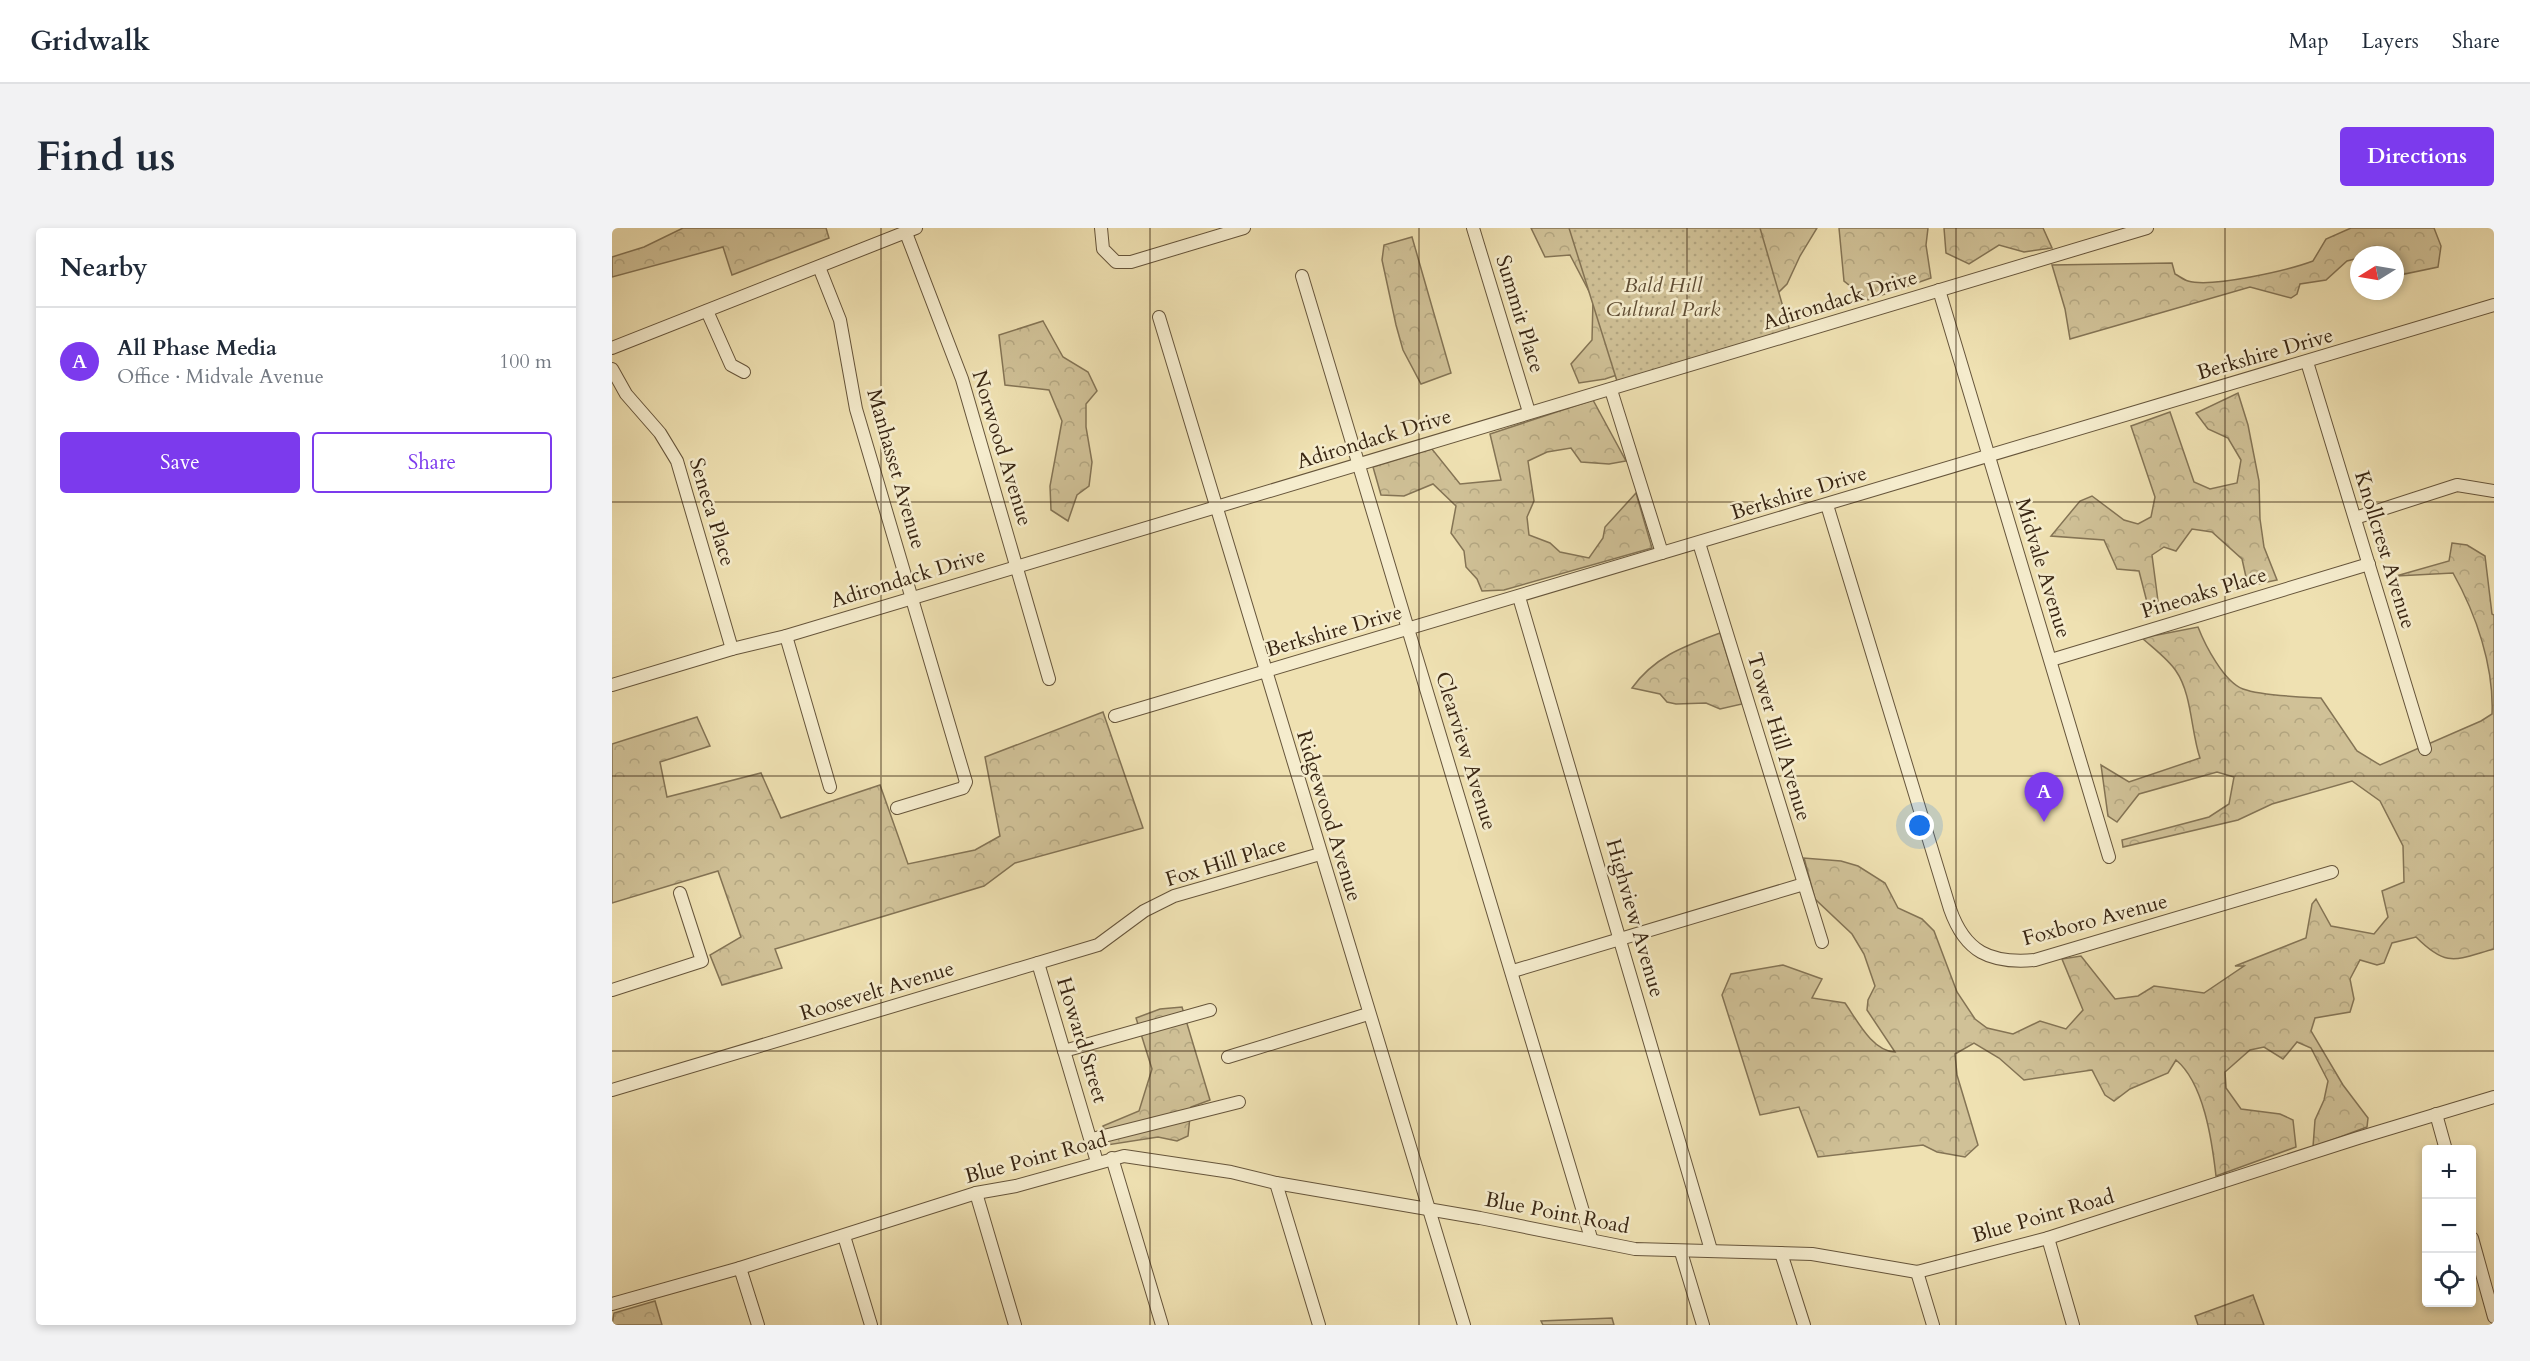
<!DOCTYPE html>
<html lang="en">
<head>
<meta charset="utf-8">
<style>
	body { margin:0; font-family:Cardo,serif; background:#f2f2f3; color:#1f2937 }
	.controls { position:absolute; right:18px; bottom:18px; display:grid; overflow:hidden; border-radius:6px; box-shadow:0 3px 9px #0003 }
	.controls button { width:54px; height:54px; display:grid; place-items:center; padding:0; border:0; border-bottom:2px solid #e0e1e3; background:#fff; color:#1f2937; font:30px sans-serif }
	.compass { position:absolute; left:1738px; top:18px; width:54px; height:54px; border-radius:50%; background:#fff; box-shadow:0 3px 9px #0003; rotate:259deg }
	.you { position:absolute; left:1308px; top:598px; width:21px; height:21px; margin:-15px; border:4px solid #fff; border-radius:50%; background:#1a73e8; box-shadow:0 0 0 9px #1a73e833 }
	.badge { display:grid; place-items:center; width:39px; height:39px; border-radius:50%; background:#7c3aed; color:#fff; font-size:20px; font-weight:700 }
	.pin { position:absolute; translate:-50% -50px; filter:drop-shadow(0 2px 3px #0008) }
	.pin::after { content:''; position:absolute; top:32px; width:21px; height:18px; background:inherit; clip-path:polygon(0 0,100% 0,50% 100%) }
	.list { margin:0; padding:0; list-style:none }
	h2 { display:flex; justify-content:space-between; align-items:center; height:78px; margin:0; padding:0 24px; font-size:26px }
	h2 small { font-size:20px; font-weight:400; color:#747a83 }
	.list li { display:grid; grid-template-columns:39px 1fr auto; gap:18px; align-items:center; box-sizing:border-box; height:108px; padding:0 24px; border-top:2px solid #e0e1e3 }
	.list b { display:block; font-size:22px; white-space:nowrap }
	.list p { margin:0; font-size:20px; white-space:nowrap; color:#747a83 }
	.list em { font-size:20px; font-style:normal; color:#747a83 }
	.actions { display:flex; gap:12px; padding:18px 24px }
	.actions a { flex:1; padding:14px 0; border:2px solid #7c3aed; border-radius:6px; text-align:center; font-size:21px; color:#7c3aed }
	.actions .main { background:#7c3aed; color:#fff }
	.icon { flex:none; width:33px; height:33px; fill:none; stroke:currentColor; stroke-width:2; stroke-linecap:round; stroke-linejoin:round }
	.map { position:relative; flex:none; width:1882px; height:1097px; overflow:hidden; border-radius:6px }
	header { display:flex; align-items:center; gap:36px; box-sizing:border-box; height:84px; padding:0 30px; background:#fff; border-bottom:2px solid #e0e1e3 }
	header strong { font-size:28px }
	nav { display:flex; gap:33px; margin-inline-start:auto; font-size:21px }
	.intro { display:flex; align-items:center; justify-content:space-between; box-sizing:border-box; height:144px; padding:0 36px }
	h1 { margin:0; font-size:42px }
	.button { padding:15px 27px; border-radius:6px; background:#7c3aed; color:#fff; font-size:21px; font-weight:700 }
	main { display:flex; gap:36px; padding:0 36px }
	aside { flex:1; background:#fff; border-radius:6px; box-shadow:0 3px 9px #0003 }
	.map>svg:first-child { display:block }
	.forest { fill:url(#forest-crowns); stroke:#847455; stroke-width:1.5 }
	.park { fill:url(#park-dots); stroke:#847455; stroke-width:1.5 }
	.lines { fill:none; stroke-linecap:round; stroke-linejoin:round }
	.minor-casing { stroke:#66553b; stroke-width:14 }
	.minor { stroke:#f5eccd; stroke-width:12 }
	.grid { fill:none; stroke:#392613; stroke-width:1.5; stroke-opacity:0.55 }
	.labels { text-anchor:middle; dominant-baseline:central; stroke-width:5; stroke-linejoin:round; paint-order:stroke }
	.park-label { font-size:21px; font-style:italic; fill:#5f4d34; stroke:#f5eccd }
	.street-label { font-size:21px; fill:#392613; stroke:#f5eccd }
</style>
</head>
<body>
<header>
<strong>Gridwalk</strong>
<nav><a>Map</a><a>Layers</a><a>Share</a></nav>
</header>
<div class="intro"><h1>Find us</h1><a class="button">Directions</a></div>
<main>
<aside>
<h2>Nearby<small></small></h2>
<ul class="list">
<li><span class="badge">A</span><div><b>All Phase Media</b><p>Office · Midvale Avenue</p></div><em>100 m</em></li>
</ul>
<div class="actions"><a class="main">Save</a><a>Share</a></div>
</aside>
<div class="map">
<svg width="1882" height="1097" viewBox="0 0 1882 1097">
	<defs>
		<pattern id="forest-crowns" width="20" height="18" patternUnits="userSpaceOnUse" patternTransform="scale(1.5)"><rect width="20" height="18" fill="#d0c197"/><path d="M2 6a3 3 0 1 1 6 0M12 15a3 3 0 1 1 6 0" fill="none" stroke="#b3a681"/></pattern>
		<pattern id="park-dots" width="8" height="8" patternUnits="userSpaceOnUse" patternTransform="scale(1.5)"><rect width="8" height="8" fill="#d0c197"/><path d="M2 2h.1M6 6h.1" fill="none" stroke="#b3a681" stroke-width="1.8" stroke-linecap="round"/></pattern>
	</defs>
	<rect width="100%" height="100%" fill="#efe1b2"/>
	<filter id="stains"><feTurbulence type="fractalNoise" baseFrequency=".00333" numOctaves="4"/><feColorMatrix values="0 0 0 0 .2 0 0 0 0 .09 0 0 0 0 .02 0 0 0 .5 -.17"/></filter>
	<radialGradient id="worn" r=".72"><stop offset=".6" stop-color="#630" stop-opacity="0"/><stop offset="1" stop-color="#630" stop-opacity=".3"/></radialGradient>
	<g class="forest">
		<polygon points="71,0 214,0 217,10 120,47 111,19 0,49 0,29 32,19"/>
		<polygon points="919,0 1205,0 1188,28 1175,56 1122,108 993,151 967,155 959,136 980,112 981,71 958,27 933,29"/>
		<polygon points="1227,0 1316,0 1314,17 1319,50 1256,72 1232,53"/>
		<polygon points="1332,0 1431,0 1440,20 1412,24 1387,17 1357,36 1334,25"/>
		<path d="M 1739,0 L 1822,0 L 1829,18 L 1826,39 L 1783,48 L 1783,27 L 1747,27 L 1747,30 L 1735,33 L 1714,52 L 1688,56 L 1685,66 L 1679,70 L 1638,59 L 1458,111 L 1453,81 L 1440,37 L 1560,35 L 1563,46 C 1567,48 1572,52 1576,53 C 1600,60 1677,42 1701,33 L 1714,11 Z"/>
		<polygon points="800,9 839,145 809,156 791,122 784,97 770,32 772,17"/>
		<polygon points="431,93 451,129 476,144 485,163 474,176 474,199 480,234 477,258 465,267 456,293 439,282 438,258 450,193 437,162 393,157 387,107"/>
		<polygon points="1626,165 1636,197 1647,253 1648,291 1652,319 1665,352 1636,358 1630,331 1600,304 1580,301 1564,323 1552,319 1540,327 1546,373 1538,386 1527,343 1505,341 1492,312 1439,308 1468,273 1480,268 1512,292 1526,296 1539,289 1543,269 1519,198 1558,184 1582,254 1598,261 1625,255 1629,232 1616,210 1596,201 1584,185"/>
		<polygon points="981,172 1014,233 997,236 969,234 959,220 935,224 916,233 922,273 915,289 917,307 938,315 948,324 977,330 991,310 993,299 1024,265 1040,320 892,362 870,363 865,351 854,339 852,323 839,305 844,278 821,256 792,268 769,267 761,239 820,221 848,256 889,252 878,206"/>
		<path d="M 1840,315 L 1855,317 L 1873,328 L 1880,386 L 1882,387 L 1882,721 C 1843,732 1835,740 1804,709 L 1780,715 L 1772,735 L 1765,737 L 1748,732 L 1738,751 L 1742,771 L 1738,784 L 1703,790 L 1699,803 L 1731,857 L 1756,890 L 1755,899 L 1701,919 L 1703,892 L 1712,872 L 1716,853 L 1699,820 L 1685,814 L 1671,831 L 1652,819 L 1638,822 L 1613,844 L 1614,860 L 1629,881 L 1668,886 L 1681,892 L 1684,919 L 1604,948 C 1600,913 1592,855 1564,832 L 1556,845 L 1518,861 L 1502,873 L 1493,867 L 1480,842 L 1412,852 L 1387,830 L 1362,815 L 1343,826 L 1345,847 L 1366,917 L 1353,929 L 1325,924 L 1311,917 L 1206,929 L 1187,879 L 1148,887 L 1110,767 L 1119,746 L 1171,737 L 1210,751 L 1200,770 L 1233,775 C 1245,792 1260,823 1283,824 L 1255,782 L 1256,772 L 1263,758 L 1252,726 L 1240,706 L 1203,671 L 1192,630 L 1229,633 L 1246,638 L 1273,655 L 1286,680 L 1310,691 L 1322,703 L 1345,764 L 1363,791 L 1375,800 L 1401,806 L 1428,793 L 1454,801 L 1471,782 L 1450,731 L 1469,728 L 1503,771 L 1526,768 L 1542,758 L 1592,765 L 1632,738 L 1623,738 L 1694,710 L 1700,676 L 1704,671 L 1719,698 L 1762,706 L 1776,689 L 1770,663 L 1792,654 L 1791,618 L 1768,573 L 1740,553 L 1660,576 L 1626,592 L 1511,619 L 1510,612 L 1597,589 L 1617,576 L 1622,549 L 1605,544 L 1527,566 L 1505,594 L 1496,588 L 1489,537 L 1517,554 L 1588,530 C 1579,504 1580,466 1564,443 C 1556,431 1541,420 1530,410 L 1586,399 C 1593,417 1612,454 1631,461 C 1650,468 1689,469 1709,470 L 1745,523 L 1768,537 L 1869,493 L 1880,486 C 1882,438 1864,386 1841,345 L 1784,348 L 1837,333 Z"/>
		<path d="M 1108,405 L 1130,476 L 1108,481 L 1094,475 L 1064,476 L 1055,474 L 1048,466 L 1020,460 C 1043,428 1073,418 1108,405 Z"/>
		<polygon points="491,484 531,600 403,635 372,658 163,721 170,740 110,757 98,727 129,709 106,643 0,675 0,516 85,489 98,518 48,534 55,569 149,545 169,590 268,557 296,636 363,622 388,608 373,529"/>
		<polygon points="570,779 598,872 579,879 576,908 565,913 546,909 495,917 491,898 527,883 540,841 524,790 548,781"/>
		<polygon points="1641,1067 1652,1097 1586,1097 1583,1088"/>
		<polygon points="43,1073 50,1097 0,1097 2,1085"/>
		<polygon points="1000,1090 1002,1097 931,1097 929,1093"/>
	</g>
	<polygon class="park" points="957,0 1148,0 1178,103 1005,153"/>
	<g class="lines">
		<g class="minor-casing">
			<g id="minor">
				<polyline points="489,0 491,21 504,34 519,34 632,0"/>
				<polyline points="861,0 917,184"/>
				<polyline points="294,5 350,151 437,451"/>
				<polyline points="207,39 228,92 244,181 354,554 351,560 285,580"/>
				<polyline points="690,48 979,1010"/>
				<polyline points="1327,62 1497,629"/>
				<polyline points="95,83 119,137 132,144"/>
				<polyline points="547,89 852,1097"/>
				<polyline points="0,120 304,0"/>
				<polyline points="1695,134 1813,521"/>
				<polyline points="0,141 14,166 48,205 65,233 120,421"/>
				<polyline points="999,162 1050,325"/>
				<path d="M 1215,277 L 1338,681 C 1353,724 1378,736 1423,732 L 1720,644"/>
				<polyline points="1743,290 1845,257 1882,263"/>
				<polyline points="1087,315 1210,714"/>
				<polyline points="907,369 1099,1022"/>
				<polyline points="174,408 218,559"/>
				<polyline points="1439,432 1757,336"/>
				<polyline points="0,457 120,421 174,408 1535,0"/>
				<polyline points="503,488 1882,77"/>
				<polyline points="426,735 485,934"/>
				<polyline points="901,743 1192,656"/>
				<polyline points="0,762 90,733 68,665"/>
				<polyline points="452,823 598,782"/>
				<polyline points="616,829 756,786"/>
				<polyline points="0,862 486,717 532,683 562,668 708,626"/>
				<polyline points="1824,886 1834,922"/>
				<polyline points="480,911 627,874"/>
				<polyline points="500,930 550,1097"/>
				<polyline points="664,955 707,1097"/>
				<polyline points="364,965 403,1097"/>
				<polyline points="232,1008 259,1097"/>
				<polyline points="1436,1010 1461,1097"/>
				<polyline points="1860,1010 1882,1089"/>
				<polyline points="1069,1024 1091,1097"/>
				<polyline points="1169,1025 1192,1097"/>
				<polyline points="128,1040 146,1097"/>
				<polyline points="1305,1044 1321,1097"/>
				<polyline points="0,1076 128,1040 364,965 404,958 512,928 619,944 664,955 868,990 1023,1021 1200,1026 1305,1044 1436,1010 1746,910 1882,869"/>
			</g>
		</g>
		<use href="#minor" class="minor"/>
	</g>
	<path class="grid" d="M 269,0 L 269,1097M 538,0 L 538,1097M 807,0 L 807,1097M 1075,0 L 1075,1097M 1344,0 L 1344,1097M 1613,0 L 1613,1097M 0,274 L 1882,274M 0,548 L 1882,548M 0,823 L 1882,823"/>
	<g class="labels">
		<g class="park-label">
			<text x="1051" y="57">Bald Hill<tspan x="1051" dy="24">Cultural Park</tspan></text>
		</g>
		<g class="street-label">
			<text transform="translate(1228 72) rotate(-17)">Adirondack Drive</text>
			<text transform="translate(908 86) rotate(73)">Summit Place</text>
			<text transform="translate(1653 126) rotate(-16)">Berkshire Drive</text>
			<text transform="translate(762 211) rotate(-17)">Adirondack Drive</text>
			<text transform="translate(390 220) rotate(73)">Norwood Avenue</text>
			<text transform="translate(284 241) rotate(74)">Manhasset Avenue</text>
			<text transform="translate(1187 265) rotate(-17)">Berkshire Drive</text>
			<text transform="translate(100 284) rotate(73)">Seneca Place</text>
			<text transform="translate(1773 322) rotate(73)">Knollcrest Avenue</text>
			<text transform="translate(1431 340) rotate(73)">Midvale Avenue</text>
			<text transform="translate(296 350) rotate(-17)">Adirondack Drive</text>
			<text transform="translate(1592 365) rotate(-17)">Pineoaks Place</text>
			<text transform="translate(722 403) rotate(-16)">Berkshire Drive</text>
			<text transform="translate(1167 509) rotate(73)">Tower Hill Avenue</text>
			<text transform="translate(854 523) rotate(73)">Clearview Avenue</text>
			<text transform="translate(717 588) rotate(73)">Ridgewood Avenue</text>
			<text transform="translate(614 634) rotate(-17)">Fox Hill Place</text>
			<text transform="translate(1023 690) rotate(74)">Highview Avenue</text>
			<text transform="translate(1483 692) rotate(-15)">Foxboro Avenue</text>
			<text transform="translate(265 763) rotate(-17)">Roosevelt Avenue</text>
			<text transform="translate(470 812) rotate(73)">Howard Street</text>
			<text transform="translate(424 930) rotate(-15)">Blue Point Road</text>
			<text transform="translate(945 985) rotate(11)">Blue Point Road</text>
			<text transform="translate(1431 988) rotate(-16)">Blue Point Road</text>
		</g>
	</g>
	<rect width="100%" height="100%" filter="url(#stains)"/>
	<rect width="100%" height="100%" fill="url(#worn)"/>
</svg>
<div class="controls">
<button>+</button>
<button>−</button>
<button><svg class="icon" aria-label="locate" viewBox="0 0 24 24"><circle cx="12" cy="12" r="6"/><path d="M12 2v4M12 18v4M2 12h4M18 12h4"/></svg></button>
</div>
<svg class="compass" viewBox="-18 -18 36 36"><path d="M0-13l5 13h-10z" fill="#e53935"/><path d="M0 13l5-13h-10z" fill="#747a83"/></svg>
<div class="you"></div>
<div class="pin badge" style="left:1432px;top:594px">A</div>
</div>
</main>
</body>
</html>
